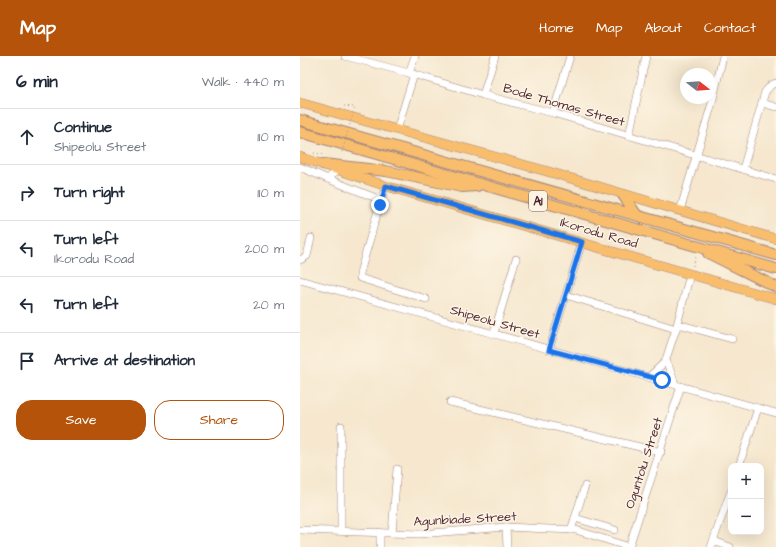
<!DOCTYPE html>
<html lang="en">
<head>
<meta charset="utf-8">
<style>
	body { margin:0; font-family:"Architects Daughter",sans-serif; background:#f6f6f7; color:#1f2937 }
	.controls { position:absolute; right:12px; bottom:12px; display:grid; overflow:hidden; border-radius:8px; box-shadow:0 4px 16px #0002 }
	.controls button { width:36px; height:36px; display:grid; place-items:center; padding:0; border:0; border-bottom:1px solid #e0e1e3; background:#fff; color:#1f2937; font:20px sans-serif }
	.compass { position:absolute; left:380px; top:12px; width:36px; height:36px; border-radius:50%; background:#fff; box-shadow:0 4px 16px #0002; rotate:107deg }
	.stop { position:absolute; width:12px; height:12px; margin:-9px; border:3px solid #1a73e8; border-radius:50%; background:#fff }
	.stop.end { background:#1a73e8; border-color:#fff; box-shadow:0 1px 4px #0008 }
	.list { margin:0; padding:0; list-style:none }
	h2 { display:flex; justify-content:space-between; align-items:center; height:52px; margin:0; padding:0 16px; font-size:17px }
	h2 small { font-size:13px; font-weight:400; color:#747a83 }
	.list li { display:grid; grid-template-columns:26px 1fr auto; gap:12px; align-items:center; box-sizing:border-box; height:56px; padding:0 16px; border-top:1px solid #e0e1e3 }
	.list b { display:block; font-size:15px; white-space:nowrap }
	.list p { margin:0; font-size:13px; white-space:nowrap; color:#747a83 }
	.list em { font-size:13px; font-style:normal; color:#747a83 }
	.actions { display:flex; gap:8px; padding:12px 16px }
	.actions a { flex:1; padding:9px 0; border:1px solid #b45309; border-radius:16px; text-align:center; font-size:14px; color:#b45309 }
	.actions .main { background:#b45309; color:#fff }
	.icon { flex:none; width:22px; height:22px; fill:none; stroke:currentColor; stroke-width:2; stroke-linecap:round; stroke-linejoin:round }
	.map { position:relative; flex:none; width:476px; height:491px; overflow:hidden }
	header { display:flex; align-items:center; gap:24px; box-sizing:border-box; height:56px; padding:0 20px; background:#b45309; color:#fff }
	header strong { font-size:19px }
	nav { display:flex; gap:22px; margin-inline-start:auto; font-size:14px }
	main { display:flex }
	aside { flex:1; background:#fff }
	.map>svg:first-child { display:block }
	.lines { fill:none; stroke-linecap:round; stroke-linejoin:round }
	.minor-casing { stroke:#a0837c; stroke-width:8 }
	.major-casing { stroke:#a0837c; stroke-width:10 }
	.highway-casing { stroke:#a0837c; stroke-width:12 }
	.path { stroke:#a0837c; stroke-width:1; stroke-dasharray:1 3; stroke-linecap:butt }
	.minor { stroke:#fff; stroke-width:7 }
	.major { stroke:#f9be6d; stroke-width:9 }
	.highway { stroke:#f9be6d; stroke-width:10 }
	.path-bridge { stroke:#a0837c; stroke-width:1; stroke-dasharray:1 3; stroke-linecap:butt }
	.route { stroke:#1a73e8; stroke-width:5 }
	.labels { text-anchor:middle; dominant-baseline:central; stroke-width:3; stroke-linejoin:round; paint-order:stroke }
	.shield { fill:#fcf5e5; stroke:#7f5f63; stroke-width:1 }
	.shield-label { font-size:12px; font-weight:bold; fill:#4a1f2b }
	.street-label { font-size:13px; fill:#4a1f2b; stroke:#fcf5e5 }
</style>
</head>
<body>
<header>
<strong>Map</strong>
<nav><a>Home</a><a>Map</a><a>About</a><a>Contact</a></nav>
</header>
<main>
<aside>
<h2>6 min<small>Walk · 440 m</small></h2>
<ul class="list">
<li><svg class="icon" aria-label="ahead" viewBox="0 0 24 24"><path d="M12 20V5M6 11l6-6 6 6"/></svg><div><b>Continue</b><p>Shipeolu Street</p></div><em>110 m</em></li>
<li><svg class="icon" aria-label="right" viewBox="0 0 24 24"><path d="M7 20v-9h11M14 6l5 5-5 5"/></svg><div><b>Turn right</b></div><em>110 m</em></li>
<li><svg class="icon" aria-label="left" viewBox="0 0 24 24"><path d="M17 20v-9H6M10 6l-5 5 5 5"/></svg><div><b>Turn left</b><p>Ikorodu Road</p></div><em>200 m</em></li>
<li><svg class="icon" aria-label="left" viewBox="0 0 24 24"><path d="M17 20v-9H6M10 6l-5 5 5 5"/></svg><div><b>Turn left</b></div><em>20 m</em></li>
<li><svg class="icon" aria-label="arrive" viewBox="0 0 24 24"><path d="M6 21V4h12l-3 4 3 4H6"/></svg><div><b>Arrive at destination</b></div></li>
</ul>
<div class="actions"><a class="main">Save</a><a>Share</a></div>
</aside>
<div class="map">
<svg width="476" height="491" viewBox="0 0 476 491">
	<rect width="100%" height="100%" fill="#fcf5e5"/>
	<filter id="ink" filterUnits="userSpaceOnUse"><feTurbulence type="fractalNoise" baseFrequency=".025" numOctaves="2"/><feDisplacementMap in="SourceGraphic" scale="8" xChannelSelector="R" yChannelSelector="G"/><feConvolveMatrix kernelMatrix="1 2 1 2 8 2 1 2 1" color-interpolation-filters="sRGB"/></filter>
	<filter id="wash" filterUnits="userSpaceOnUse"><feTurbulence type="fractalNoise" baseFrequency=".012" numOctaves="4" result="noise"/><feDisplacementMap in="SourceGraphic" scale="16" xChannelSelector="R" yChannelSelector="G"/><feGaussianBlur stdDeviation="0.9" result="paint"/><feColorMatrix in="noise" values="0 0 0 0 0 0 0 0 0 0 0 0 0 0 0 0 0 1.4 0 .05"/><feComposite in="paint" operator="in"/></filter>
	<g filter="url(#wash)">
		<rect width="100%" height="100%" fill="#f6e7ce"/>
	</g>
	<g filter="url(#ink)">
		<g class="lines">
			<g class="minor-casing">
				<g id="minor">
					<polyline points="45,0 109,17 183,39 253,57 476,123"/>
					<polyline points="109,17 115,0"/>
					<polyline points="183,39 195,0"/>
					<polyline points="462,47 476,51"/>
					<polyline points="253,57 270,0"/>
					<polyline points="97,74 114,18"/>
					<polyline points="329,80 346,0"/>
					<polyline points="0,111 28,123 37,114"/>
					<polyline points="443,113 465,36 471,29 476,27"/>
					<polyline points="28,123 81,144 60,217 60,222 126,243"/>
					<polyline points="81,144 86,130"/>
					<polyline points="380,155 412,47 423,0"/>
					<polyline points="0,204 7,200 11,182"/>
					<path d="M 0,224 C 159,268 317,312 476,357"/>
					<polyline points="266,239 376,273"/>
					<polyline points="378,268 432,283"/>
					<polyline points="194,277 216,203"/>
					<polyline points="249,294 282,186"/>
					<polyline points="365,306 369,311 375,328"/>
					<polyline points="350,320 365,306 376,273 390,218"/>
					<polyline points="150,346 361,396"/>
					<polyline points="439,410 458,352"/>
					<polyline points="275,462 285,430"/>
					<polyline points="206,471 207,491"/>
					<polyline points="0,474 119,478 206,471 249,473 276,474 329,491"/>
					<polyline points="271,474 275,462 315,474"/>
					<polyline points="41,475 41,370"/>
					<polyline points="92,477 97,413"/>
					<polyline points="414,485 430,491"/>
					<polyline points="80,491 80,476"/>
					<polyline points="329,491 381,330"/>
					<polyline points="411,491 431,435"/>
				</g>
			</g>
			<g class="major-casing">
				<g id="major">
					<polyline points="0,47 246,115 476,183"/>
					<polyline points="0,101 86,130 476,243"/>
				</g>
			</g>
			<g class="highway-casing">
				<g id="highway">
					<polyline points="0,64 476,199"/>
					<polyline points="0,76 476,213"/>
					<polyline points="23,108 86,115 162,131 177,130"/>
					<polyline points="323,139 336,158"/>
					<polyline points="408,197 476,231"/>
				</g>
			</g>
			<g class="path">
				<polyline points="44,50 55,51"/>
				<polyline points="14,97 26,99"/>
				<polyline points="393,210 396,199"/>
			</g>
			<use href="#minor" class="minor"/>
			<use href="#major" class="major"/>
			<use href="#highway" class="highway"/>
			<polyline class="path-bridge" points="42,96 55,51"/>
		</g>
	</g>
	<g class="lines" filter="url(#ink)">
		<polyline class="route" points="80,149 86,130 282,186 249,294 362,324"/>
	</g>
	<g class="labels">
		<rect class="shield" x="229" y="135" width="18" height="20" rx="3"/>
		<g class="shield-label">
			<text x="238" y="145">A1</text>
		</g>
		<g class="street-label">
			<text transform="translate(264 49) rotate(16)">Bode Thomas Street</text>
			<text transform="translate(299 177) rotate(16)">Ikorodu Road</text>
			<text transform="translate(195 266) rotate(16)">Shipeolu Street</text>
			<text transform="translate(344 407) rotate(-72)">Oguntolu Street</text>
			<text transform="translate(165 463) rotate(-3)">Agunbiade Street</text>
		</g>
	</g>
</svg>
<div class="controls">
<button>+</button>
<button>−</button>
</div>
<svg class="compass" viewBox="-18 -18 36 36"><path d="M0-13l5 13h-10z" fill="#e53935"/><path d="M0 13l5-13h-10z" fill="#747a83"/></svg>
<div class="stop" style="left:362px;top:324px"></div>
<div class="stop end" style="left:80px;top:149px"></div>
</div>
</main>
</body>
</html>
